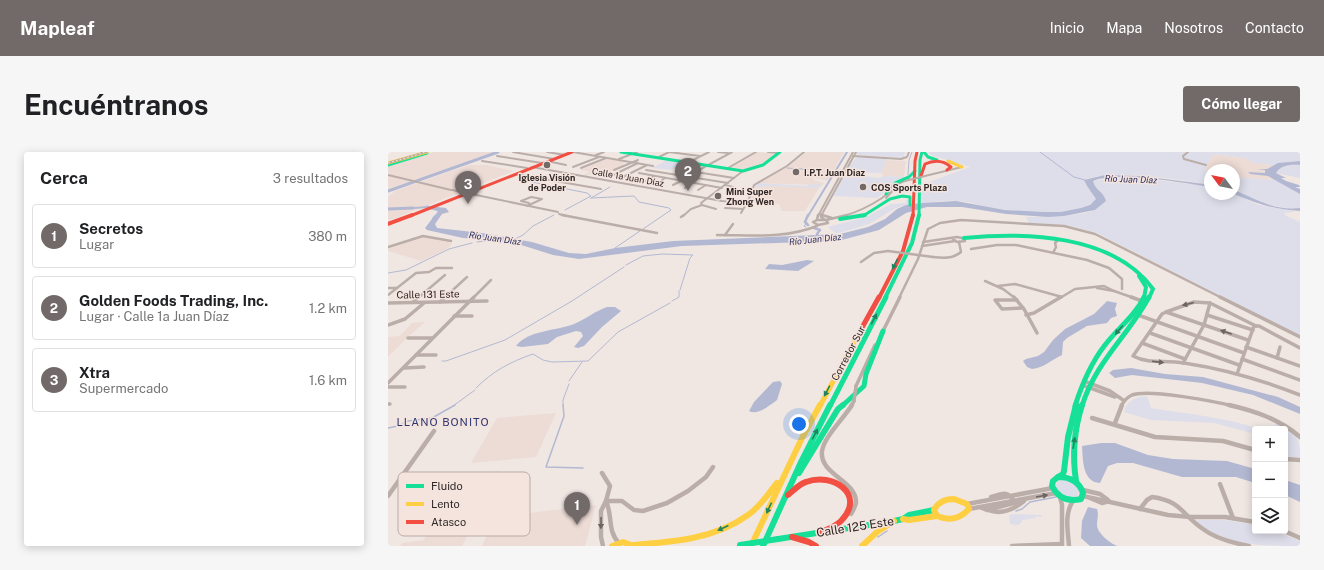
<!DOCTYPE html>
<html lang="es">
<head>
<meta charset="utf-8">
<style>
	body { margin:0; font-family:"Public Sans",sans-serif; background:#f6f6f6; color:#202124 }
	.controls { position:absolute; right:12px; bottom:12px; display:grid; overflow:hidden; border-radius:4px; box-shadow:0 2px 10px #0003 }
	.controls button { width:36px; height:36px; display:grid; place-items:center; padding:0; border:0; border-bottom:1px solid #e0e0e0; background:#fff; color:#202124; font:20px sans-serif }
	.compass { position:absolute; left:816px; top:12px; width:36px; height:36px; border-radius:50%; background:#fff; box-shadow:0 2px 10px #0003; rotate:302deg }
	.you { position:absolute; left:411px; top:272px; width:14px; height:14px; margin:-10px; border:3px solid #fff; border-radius:50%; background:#1a73e8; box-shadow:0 0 0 6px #1a73e833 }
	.badge { display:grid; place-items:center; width:26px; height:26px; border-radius:50%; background:#726a68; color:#fff; font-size:13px; font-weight:700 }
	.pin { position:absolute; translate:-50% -33px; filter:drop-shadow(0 1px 2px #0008) }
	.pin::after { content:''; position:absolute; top:21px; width:14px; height:12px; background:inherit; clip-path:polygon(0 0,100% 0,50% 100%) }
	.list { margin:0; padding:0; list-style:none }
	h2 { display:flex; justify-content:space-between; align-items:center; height:52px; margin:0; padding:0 16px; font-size:17px }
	h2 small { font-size:13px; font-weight:400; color:#757577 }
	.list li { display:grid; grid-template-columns:26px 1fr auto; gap:12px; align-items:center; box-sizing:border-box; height:64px; margin:0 8px 8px; padding:0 8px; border:1px solid #e0e0e0; border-radius:4px }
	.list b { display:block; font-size:15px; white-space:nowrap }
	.list p { margin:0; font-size:13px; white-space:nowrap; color:#757577 }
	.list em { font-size:13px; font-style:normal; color:#757577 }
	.icon { flex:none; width:22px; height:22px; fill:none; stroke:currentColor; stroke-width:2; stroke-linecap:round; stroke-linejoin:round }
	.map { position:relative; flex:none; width:912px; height:394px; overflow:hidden; border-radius:4px }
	header { display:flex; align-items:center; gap:24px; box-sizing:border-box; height:56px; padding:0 20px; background:#726a68; color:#fff }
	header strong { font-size:19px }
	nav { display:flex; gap:22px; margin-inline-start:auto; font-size:14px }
	.intro { display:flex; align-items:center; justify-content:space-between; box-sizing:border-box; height:96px; padding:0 24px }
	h1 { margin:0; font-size:28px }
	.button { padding:10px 18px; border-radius:4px; background:#726a68; color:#fff; font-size:14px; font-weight:700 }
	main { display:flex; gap:24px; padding:0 24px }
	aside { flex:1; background:#fff; border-radius:4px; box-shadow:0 2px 10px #0003 }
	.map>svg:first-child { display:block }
	.built { fill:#eddbd5 }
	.green { fill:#dddeea }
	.water { fill:#b3b8d2 }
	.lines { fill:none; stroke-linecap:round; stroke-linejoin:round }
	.stream-far1 { stroke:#b3b8d2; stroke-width:1 }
	.stream { stroke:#b3b8d2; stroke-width:1.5 }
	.canal-far1 { stroke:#b3b8d2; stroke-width:2 }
	.canal { stroke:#b3b8d2; stroke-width:2.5 }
	.river-far1 { stroke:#b3b8d2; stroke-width:3 }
	.river { stroke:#b3b8d2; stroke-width:4 }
	.street-far3 { stroke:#bbaea9; stroke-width:2 }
	.street-far2 { stroke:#bbaea9; stroke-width:2.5 }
	.street-far1 { stroke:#bbaea9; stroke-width:3.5 }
	.street { stroke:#bbaea9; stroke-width:4.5 }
	.fast-far3 { stroke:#16e098; stroke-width:3 }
	.fast-far2 { stroke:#16e098; stroke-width:4 }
	.fast-far1 { stroke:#16e098; stroke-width:5 }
	.fast { stroke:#16e098; stroke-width:6 }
	.slow-far2 { stroke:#ffcf43; stroke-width:3 }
	.slow-far1 { stroke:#ffcf43; stroke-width:5 }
	.slow { stroke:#ffcf43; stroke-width:6 }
	.jam-far3 { stroke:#f24e42; stroke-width:3 }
	.jam-far2 { stroke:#f24e42; stroke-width:4 }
	.jam-far1 { stroke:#f24e42; stroke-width:5 }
	.jam { stroke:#f24e42; stroke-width:6 }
	.rail-casing { stroke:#b2a8a4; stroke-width:2 }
	.rail { stroke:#f5e4de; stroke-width:1; stroke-dasharray:2; stroke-linecap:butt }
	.street-bridge-far2 { stroke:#bbaea9; stroke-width:2 }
	.street-bridge-far1 { stroke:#bbaea9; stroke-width:2.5 }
	.street-bridge { stroke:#bbaea9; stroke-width:3.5 }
	.fast-bridge { stroke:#16e098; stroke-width:6 }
	.oneway { fill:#22845e }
	.oneway2 { fill:#6d6460 }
	.poi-dot { fill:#726a68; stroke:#f5e4de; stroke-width:1.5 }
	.labels { text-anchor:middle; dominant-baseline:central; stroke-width:3; stroke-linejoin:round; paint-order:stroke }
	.far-poi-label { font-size:9px; font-weight:bold; fill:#2e2725; stroke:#f5e4de; text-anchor:start }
	.far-street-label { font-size:9px; fill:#2e2725; stroke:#f5e4de }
	.far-water-label { font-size:9px; font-style:italic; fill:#242e5e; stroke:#f5e4de }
	.street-label { font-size:10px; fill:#2e2725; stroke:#f5e4de }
	.neighbourhood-label { font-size:11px; letter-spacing:1px; fill:#2b3770; stroke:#f5e4de }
	.near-street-label { font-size:12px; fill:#2e2725; stroke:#f5e4de }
	.key { fill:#f5e4de; stroke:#b9aba6; stroke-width:1 }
	.key-label { font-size:11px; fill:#2e2725 }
</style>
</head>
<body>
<header>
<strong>Mapleaf</strong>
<nav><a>Inicio</a><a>Mapa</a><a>Nosotros</a><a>Contacto</a></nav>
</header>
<div class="intro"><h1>Encuéntranos</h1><a class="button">Cómo llegar</a></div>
<main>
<aside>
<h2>Cerca<small>3 resultados</small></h2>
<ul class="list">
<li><span class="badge">1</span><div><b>Secretos</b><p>Lugar</p></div><em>380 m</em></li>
<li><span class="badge">2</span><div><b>Golden Foods Trading, Inc.</b><p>Lugar · Calle 1a Juan Díaz</p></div><em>1.2 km</em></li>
<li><span class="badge">3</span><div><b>Xtra</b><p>Supermercado</p></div><em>1.6 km</em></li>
</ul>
</aside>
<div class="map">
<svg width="912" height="394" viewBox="0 0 912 394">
	<rect width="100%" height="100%" fill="#f0e7e3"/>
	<g class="built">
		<polygon points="46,0 105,0 0,39 0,14"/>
		<polygon points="370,0 388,2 380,9 367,16 356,18 343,16"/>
		<polygon points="418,0 456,0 440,29 424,25 426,28 436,31 434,33 369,31 400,15 409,7 412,7 411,6"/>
		<polygon points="826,2 856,6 866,11 885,13 879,17 871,18 877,18 877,21 860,21 862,22 880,23 889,28 846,25 846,18 822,19 816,17"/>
		<polygon points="219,7 239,10 234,12 237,13 222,20 216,19 211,21 206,20 198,24 195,23 202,20 192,18"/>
		<polygon points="497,8 518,9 516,25 496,24 493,22"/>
		<polygon points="80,13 98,13 126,19 0,69 0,45 7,39"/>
		<polygon points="386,34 431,36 417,59 393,59 393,55 391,54 392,52 362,50 365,35"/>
		<polygon points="32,85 38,85 64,91 62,94 57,98 33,109 0,99 0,96"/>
		<polygon points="37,170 22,183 0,205 0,185 12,184 24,171"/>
		<polygon points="168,261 148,305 83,311 109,266"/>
		<polygon points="111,319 74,394 12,394 14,391 36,388 45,372 35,372 42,361 72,357 91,321"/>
		<polygon points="208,353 197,394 94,394 107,365"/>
	</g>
	<g class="green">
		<polygon points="469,0 517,0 516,5 511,6 470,3 468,2"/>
		<path d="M 541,0 L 912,0 L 912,9 L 898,10 L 885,13 L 866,11 L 856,6 L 826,2 L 816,17 L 822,19 L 822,33 C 791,27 724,17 696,28 L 699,34 L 709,48 C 685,68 630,60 601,55 C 590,53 579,49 568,49 C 557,48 545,51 534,51 L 534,37 L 538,31 L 582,15 L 542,3 Z"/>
		<polygon points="468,6 470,5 499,7 493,21 460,20 462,13"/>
		<polygon points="279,8 299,11 283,18 264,16"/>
		<path d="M 912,13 L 912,26 L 888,21 C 893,13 903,12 912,13 Z"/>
		<polygon points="459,22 491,26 496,24 516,25 504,30 499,38 489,46 445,44 457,23"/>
		<path d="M 846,25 L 889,28 L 912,42 L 912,56 C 887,58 868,47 846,38 Z"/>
		<path d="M 723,26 L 762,27 L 819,34 L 822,35 L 822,42 L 846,42 L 871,53 L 906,59 L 904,60 L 896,61 L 898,64 L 912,70 L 912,184 L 709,81 L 679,73 L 641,71 L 638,65 L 676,64 L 697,61 L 707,58 L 718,49 C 716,40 707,37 705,29 Z"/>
		<polygon points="369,31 420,34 421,32 434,33 431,36 386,34 365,35"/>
		<polygon points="518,48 522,48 521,52 508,56 481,72 451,81 447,81 440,75 478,65 503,52 518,51"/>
		<path d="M 759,244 L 763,256 C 800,262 836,265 872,277 L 867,277 L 867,282 L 826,271 L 763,268 L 736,260 C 739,248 748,245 759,244 Z"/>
		<path d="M 888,271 C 907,281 912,283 912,305 L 898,305 L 897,277 L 887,277 Z"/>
		<path d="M 672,328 C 681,328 688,331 692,339 L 689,345 L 683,347 C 676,343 661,336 672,328 Z"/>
		<polygon points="626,362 654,363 653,365 649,364 647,366 634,368 634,370 630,373 622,372 621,363"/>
		<path d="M 811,368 L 836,368 L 864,372 L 867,373 L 867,379 L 887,379 L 912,389 L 912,394 C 885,394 856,394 831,384 C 823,381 816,376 809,371 L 809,369 Z"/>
	</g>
	<g class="water">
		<path d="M 912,9 L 912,13 C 903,12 893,13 888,21 L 898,26 L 893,26 L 898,29 L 911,33 L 912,35 L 907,35 L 912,37 L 912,42 L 880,24 L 862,22 L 860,20 L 877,21 L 877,18 L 869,17 L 879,17 L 890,11 Z"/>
		<path d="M 717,23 L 753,24 L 817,32 L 822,33 L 822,35 C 796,31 728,19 705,29 C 707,38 716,40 718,49 L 707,58 L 676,64 L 660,65 L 618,62 L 574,55 L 539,55 L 518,61 L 491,78 L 450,89 L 294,94 L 191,107 L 165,103 L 130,92 L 109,89 L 75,86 L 39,78 L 37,76 L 47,63 L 52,61 L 53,58 C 40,54 28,59 15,56 L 40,54 L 58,56 L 61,60 L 54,62 L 47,72 L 49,76 L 94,81 L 144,90 L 181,101 L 198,102 L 227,96 L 285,89 L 452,82 L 480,75 L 497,67 L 509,57 L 518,53 L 534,51 L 568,49 L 617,58 L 655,60 L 673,60 L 693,56 L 702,53 L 708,47 L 699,34 L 696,28 Z"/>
		<path d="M 846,38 C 869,47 886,59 912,56 L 912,59 C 885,57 870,52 846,42 Z"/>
		<polygon points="419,108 426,109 410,119 377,117 381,112 394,113"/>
		<path d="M 719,149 L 729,151 L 727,157 L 729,164 L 723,166 L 719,171 L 699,174 L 679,186 L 675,190 L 674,203 C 663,208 656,216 644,217 L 639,215 L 635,209 L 638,207 L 650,204 L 656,200 L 665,188 L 677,177 L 706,162 Z"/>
		<path d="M 219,155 L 227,155 L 233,159 L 214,175 L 196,194 L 190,196 L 186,195 L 195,184 L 193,180 L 188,179 L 169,185 L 160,192 L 134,195 L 128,194 C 140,178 168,179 186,172 C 198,167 207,159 219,155 Z"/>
		<polygon points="743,216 777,222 815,225 890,245 912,255 912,262 865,243 814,231 744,223 727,226 721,221 725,218"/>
		<path d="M 392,229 L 394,232 L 389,248 C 382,253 370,264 361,259 L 366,250 L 385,230 Z"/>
		<path d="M 713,291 L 727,291 L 760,303 L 785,307 L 839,309 L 867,317 L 867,331 L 848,325 L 794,325 L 745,311 L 729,311 L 720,314 L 712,331 C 694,330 695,307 694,294 Z"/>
		<polygon points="897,328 912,333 912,350 897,343"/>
		<path d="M 700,355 L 709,357 C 711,363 709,367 709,373 C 709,381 722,391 729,394 L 702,394 L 693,386 L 694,369 Z"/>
	</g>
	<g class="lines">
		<g class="stream-far1">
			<polyline points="652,0 686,25 697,28"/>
			<polyline points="399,16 429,18"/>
			<polyline points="520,23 521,8 524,0"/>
			<polyline points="134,28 199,41 203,44 177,58"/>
			<polyline points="203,46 246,44 251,50 281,56 283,58 255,77"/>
			<polyline points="203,46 222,35"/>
			<polyline points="418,72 416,74 418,75"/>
			<polyline points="127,87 135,83 145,74 166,63"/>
			<polyline points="89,90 104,88"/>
			<polyline points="227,96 252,79"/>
			<polyline points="238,113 255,104 274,102 305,103 302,106 292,138"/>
			<polyline points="0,121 18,118 61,97 84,91"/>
			<polyline points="284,149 291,145 291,139"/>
			<polyline points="54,209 58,209 117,188 184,149 236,115"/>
			<polyline points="181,229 194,210"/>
			<path d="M 88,236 C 105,219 122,210 145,202 L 155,208 L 164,210 L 200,209 L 230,180 L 282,151"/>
			<polyline points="65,254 87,238"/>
			<polyline points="175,254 175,248 181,232"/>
		</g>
		<g class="stream">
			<polyline points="175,253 176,264 158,315 195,316"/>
			<polyline points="0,276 10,274 20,269 44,266 67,253"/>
			<polyline points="628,359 634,357 642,350 668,345"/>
			<polyline points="490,385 499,379"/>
		</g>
		<polyline class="canal-far1" points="420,64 459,0"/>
		<g class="canal">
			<polyline points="420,73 417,70 420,63"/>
			<polyline points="426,76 432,78 429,82 430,87"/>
		</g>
		<g class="river-far1">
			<polyline points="0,39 110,0"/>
			<polyline points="39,55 52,58 49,64"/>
			<polyline points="0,57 25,56"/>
		</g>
		<polyline class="river" points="46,67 50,63"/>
		<g class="street-far3">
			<polyline points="125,0 166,7"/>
			<polyline points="159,0 177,3"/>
			<polyline points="185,0 265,14"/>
			<polyline points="330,0 340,1"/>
			<polyline points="380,0 390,1"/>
			<polyline points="800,0 795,4 796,7 818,13"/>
			<polyline points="208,3 216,0"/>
			<polyline points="109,4 154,11"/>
			<polyline points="465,4 513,7 519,5 521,0"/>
			<polyline points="269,6 281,0 312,4"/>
			<polyline points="231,7 249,0"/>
			<polyline points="94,9 139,16"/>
			<polyline points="159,9 178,13"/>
			<polyline points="301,10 321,0"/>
			<polyline points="144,15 334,49 359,51"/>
			<polyline points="185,15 211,5"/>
			<polyline points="193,16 218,6"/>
			<polyline points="340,16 368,0"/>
			<polyline points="289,17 346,26"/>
			<polyline points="226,18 250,8"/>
			<polyline points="258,18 340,31"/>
			<polyline points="251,21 334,36"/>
			<polyline points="127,22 213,37"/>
			<polyline points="0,23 63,38"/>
			<polyline points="225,23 250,11"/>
			<polyline points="541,23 574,15"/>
			<polyline points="300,24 344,0"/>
			<polyline points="235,25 259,13"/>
			<polyline points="258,29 266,24"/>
			<polyline points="270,31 277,26"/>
			<polyline points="285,33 293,29"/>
			<polyline points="337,33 345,35 340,40"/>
			<polyline points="297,36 305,31"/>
			<polyline points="64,38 170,60"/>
			<polyline points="310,38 318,33"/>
			<polyline points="498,46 510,33"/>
			<polyline points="139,54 154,47 143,45 133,49 141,51"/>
			<polyline points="337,56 355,57"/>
			<polyline points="328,57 314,53 313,51 355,19"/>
			<polyline points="353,61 360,49 366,33 399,14 416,0"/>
			<polyline points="171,62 179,64"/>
			<polyline points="433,62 436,64"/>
			<polyline points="295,64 303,57 314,53"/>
			<polyline points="430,64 465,0"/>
			<polyline points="433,64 468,0"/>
			<path d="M 456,64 C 469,60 482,54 494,46 C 502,40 507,32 517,29"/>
		</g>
		<g class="street-far2">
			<polyline points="174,63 269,81"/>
			<polyline points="433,63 433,65 436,67"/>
			<polyline points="434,63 444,66"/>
			<polyline points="293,65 296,63"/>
			<polygon points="429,68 438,68 440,71 430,73 425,70"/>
			<polyline points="429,68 430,63"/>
			<polyline points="438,68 459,63"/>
			<path d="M 329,83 C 364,83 396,87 429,74"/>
			<polyline points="337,83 345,72"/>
			<polyline points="535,90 569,85 574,86 577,89 569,90 565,87"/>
			<polyline points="534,94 567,89"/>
			<polyline points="0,95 35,84 63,89"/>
			<polyline points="583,97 609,93 628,93 699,108 721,116 734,127 734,137"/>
			<polyline points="665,101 668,95 667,91 671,87"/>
			<path d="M 545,105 C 555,106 565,107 573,100 L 571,90"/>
			<polyline points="473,110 486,101 500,99"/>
			<polyline points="597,129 615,137 627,146"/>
			<polyline points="610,134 627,132 674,145"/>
			<polyline points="0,136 9,136"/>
			<polyline points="709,136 726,139 746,146"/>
			<polyline points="0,143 28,121 41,120 48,116 64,116"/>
			<polyline points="30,146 57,123"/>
			<polyline points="56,146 79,125"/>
			<polyline points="85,146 103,128"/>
			<polyline points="511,146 530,107 540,77 552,71 573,68 676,74 707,82 834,146"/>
			<polyline points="672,146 687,137 716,134 726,139"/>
		</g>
		<g class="street-far1">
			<polyline points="626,145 636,157 649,181"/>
			<polyline points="743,145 754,149"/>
			<polyline points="832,145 912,185"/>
			<polyline points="629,148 607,148 614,157 635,156"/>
			<polyline points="25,150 31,145"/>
			<polyline points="52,150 57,145"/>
			<polyline points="0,151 99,149"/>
			<polyline points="778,160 806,150 822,151"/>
			<polyline points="638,163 646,161 673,145"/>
			<polyline points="750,163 856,201"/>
			<polyline points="819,163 865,178"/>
			<polyline points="66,164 84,164"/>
			<polyline points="0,173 17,167 36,151"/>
			<polyline points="495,179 512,145"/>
			<polyline points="762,181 851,213"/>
			<polyline points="20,186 44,186"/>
			<path d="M 860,188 L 778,160 L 774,162 L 745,204 C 762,213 778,207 796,211 C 836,217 874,228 912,243"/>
			<polyline points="754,191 797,207"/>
			<polyline points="858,195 912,214"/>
			<polyline points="28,203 48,203"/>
			<polyline points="889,206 892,195"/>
			<polyline points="854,207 912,228"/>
			<polyline points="795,211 816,173 822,151 868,174"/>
			<polyline points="16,216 36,215"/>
			<polyline points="849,222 866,174 871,174 912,196"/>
			<polyline points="696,229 722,239 735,248"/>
			<polyline points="0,231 86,145"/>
			<polyline points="694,233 727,245"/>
			<polyline points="468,234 487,193"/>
			<polyline points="0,235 17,235"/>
			<polyline points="0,252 2,252"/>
			<polyline points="463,254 466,249"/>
			<path d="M 733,254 C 736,249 739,245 744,243 C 761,237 825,249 845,254"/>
		</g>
		<g class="street">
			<path d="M 841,253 C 867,259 891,267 912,285"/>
			<polyline points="704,266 767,285 835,289 867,298"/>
			<polyline points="727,271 734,253"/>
			<polyline points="897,307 912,308"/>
			<polyline points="214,321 222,334 218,349 213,359 213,385 215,394"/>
			<polyline points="832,332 845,366"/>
			<polyline points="695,338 712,342 720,348"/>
			<polyline points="0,344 46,279"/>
			<polyline points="695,344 780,363 802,365 837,365 867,370"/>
			<path d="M 603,345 C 614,342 619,338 626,349"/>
			<polyline points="672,345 674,353 674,394"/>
			<polyline points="702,346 714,351 718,350"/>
			<polyline points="218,349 234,349 246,358 255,359 279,351 300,339 318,325 325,315"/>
			<path d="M 218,349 C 225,364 219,379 231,391"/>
			<polyline points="579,352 665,336"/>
			<polyline points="592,355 599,358 634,349"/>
			<polyline points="581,357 668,341"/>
			<path d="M 752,357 L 759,348 L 764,345 C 794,349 793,362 815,377 C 828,387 845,391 861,394"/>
			<path d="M 600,358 C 613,363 625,358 636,349"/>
			<path d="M 463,362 C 465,359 467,354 468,351 C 469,328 431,323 434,299 C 436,285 456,266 464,253"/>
			<polyline points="896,379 912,386"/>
			<polyline points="624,394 674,392"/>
			<path d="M 681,394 C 680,379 676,362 685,349"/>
		</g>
		<g class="fast-far3">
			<polyline points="233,0 355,19 375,13 392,0"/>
			<polyline points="536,0 540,5 549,8"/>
			<polyline points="0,13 39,1"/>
			<polyline points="498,42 507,31 521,25 527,19"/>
			<polyline points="475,64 502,47 514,44 522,45 522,53"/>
			<polyline points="531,64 532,8 534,0"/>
		</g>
		<g class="fast-far2">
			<polyline points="452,67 477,63"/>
			<path d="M 576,86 C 637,80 725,82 765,137 L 761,146"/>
			<polyline points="751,124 758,135 756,146"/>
			<polyline points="497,146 524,91 531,63"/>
		</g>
		<g class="fast-far1">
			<polyline points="442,254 498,145"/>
			<polyline points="454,254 476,234 478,222 495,179"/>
			<path d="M 687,254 C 694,232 703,211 717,193 C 730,176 747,164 756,145"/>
			<path d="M 694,254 C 708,209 740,184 761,145"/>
		</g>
		<g class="fast">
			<polyline points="411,321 450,257 455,253"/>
			<polyline points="670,325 675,322 676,319 680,285 688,253"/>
			<path d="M 670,325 C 682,325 691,329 695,341 L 693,347 C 680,350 670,346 664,334 L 665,329 Z"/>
			<path d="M 688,329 C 684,302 686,278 694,253"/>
			<polyline points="390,387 506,369 515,367 521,363 546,358"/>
			<polyline points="375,394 413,310 442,253"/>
		</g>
		<g class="slow-far2">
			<polyline points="560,9 574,15"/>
			<polyline points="0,11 39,0"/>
		</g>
		<polyline class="slow-far1" points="432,254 471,181"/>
		<g class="slow">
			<path d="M 566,347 L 579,352 L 581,357 C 572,367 561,369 549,364 L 546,358 C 550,350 557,347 566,347 Z"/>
			<polyline points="515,367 521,368 549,364"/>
			<path d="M 245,393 C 285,390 327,387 360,363 C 372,355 380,342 389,331"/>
			<polyline points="224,394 235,390 246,394"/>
			<polyline points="363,394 414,286 432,253"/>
			<polyline points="474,394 489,380 506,369"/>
		</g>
		<g class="jam-far3">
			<path d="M 533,24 L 537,12 C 546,8 555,8 563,15 L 559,18"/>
			<polyline points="22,64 184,0"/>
			<polyline points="525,64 527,9 529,0"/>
		</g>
		<g class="jam-far2">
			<polyline points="0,72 24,63"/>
			<polyline points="491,146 515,99 525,63"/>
		</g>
		<polyline class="jam-far1" points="471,181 491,145"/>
		<g class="jam">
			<path d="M 400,343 C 405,339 411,332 418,330 C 444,320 479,342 453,369 C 448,374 440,377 434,380"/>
			<polyline points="404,385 421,390 428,394"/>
		</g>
		<g class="rail-casing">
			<polyline id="rail" points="0,11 38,0"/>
		</g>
		<use href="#rail" class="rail"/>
		<polyline class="street-bridge-far2" points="517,29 541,23"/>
		<polyline class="street-bridge-far1" points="500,99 545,105"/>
		<polyline class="street-bridge" points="466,249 468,234"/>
		<polyline class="fast-bridge" points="352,393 390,387"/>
	</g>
	<defs><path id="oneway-solid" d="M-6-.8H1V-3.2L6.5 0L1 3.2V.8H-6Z"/></defs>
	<g class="oneway">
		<use href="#oneway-solid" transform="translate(507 112) rotate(117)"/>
		<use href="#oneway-solid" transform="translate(486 167) rotate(-62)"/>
		<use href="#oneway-solid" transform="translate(731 178) rotate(130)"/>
		<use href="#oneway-solid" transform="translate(439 239) rotate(118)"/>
		<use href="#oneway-solid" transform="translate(427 282) rotate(-63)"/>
		<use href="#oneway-solid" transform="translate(686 291) rotate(-81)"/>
		<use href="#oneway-solid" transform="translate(381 356) rotate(115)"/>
		<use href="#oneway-solid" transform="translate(335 376) rotate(155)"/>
	</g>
	<g class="oneway2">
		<use href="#oneway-solid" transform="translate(800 152) rotate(166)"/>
		<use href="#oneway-solid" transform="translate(838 180) rotate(-161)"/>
		<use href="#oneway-solid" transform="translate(770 210) rotate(7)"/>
		<use href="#oneway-solid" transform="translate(654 344) rotate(-10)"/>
		<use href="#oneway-solid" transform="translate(213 371) rotate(91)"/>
	</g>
	<g class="poi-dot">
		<circle cx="159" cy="13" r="4"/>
		<circle cx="408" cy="20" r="4"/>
		<circle cx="475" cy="35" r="4"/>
		<circle cx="330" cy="44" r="4"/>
	</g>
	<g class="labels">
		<g class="far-poi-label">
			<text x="416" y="20">I.P.T. Juan Diaz</text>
			<text x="159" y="25" text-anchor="middle">Iglesia Visión<tspan x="159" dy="10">de Poder</tspan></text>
			<text x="483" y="35">COS Sports Plaza</text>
			<text x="338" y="39">Mini Super<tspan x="338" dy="10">Zhong Wen</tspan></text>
		</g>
		<g class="far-street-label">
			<text transform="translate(240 25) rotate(10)">Calle 1a Juan Díaz</text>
		</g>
		<g class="far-water-label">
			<text transform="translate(743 27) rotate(2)">Río Juan Díaz</text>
			<text transform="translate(107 86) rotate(8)">Río Juan Díaz</text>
			<text transform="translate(427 87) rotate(-6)">Río Juan Díaz</text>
		</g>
		<g class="street-label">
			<text transform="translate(40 142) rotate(-1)">Calle 131 Este</text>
			<text transform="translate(460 201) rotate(-62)">Corredor Sur</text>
		</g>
		<g class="neighbourhood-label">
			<text x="55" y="270">LLANO BONITO</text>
		</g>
		<g class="near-street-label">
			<text transform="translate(467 375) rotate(-9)">Calle 125 Este</text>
		</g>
	</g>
	<rect x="10" y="320" width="132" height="64" rx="6" class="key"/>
	<rect x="18" y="332" width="18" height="4" fill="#16e098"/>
	<rect x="18" y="350" width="18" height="4" fill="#ffcf43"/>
	<rect x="18" y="368" width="18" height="4" fill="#f24e42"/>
	<g class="key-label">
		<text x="43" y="338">Fluido</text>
		<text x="43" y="356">Lento</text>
		<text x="43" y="374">Atasco</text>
	</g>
</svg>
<div class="controls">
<button>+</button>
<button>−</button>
<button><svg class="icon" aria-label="layers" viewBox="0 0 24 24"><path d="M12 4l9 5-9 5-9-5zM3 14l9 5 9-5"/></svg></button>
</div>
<svg class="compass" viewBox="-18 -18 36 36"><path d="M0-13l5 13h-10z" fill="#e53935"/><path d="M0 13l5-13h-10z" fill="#757577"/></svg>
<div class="you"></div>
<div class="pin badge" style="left:189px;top:373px">1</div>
<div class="pin badge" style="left:300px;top:39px">2</div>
<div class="pin badge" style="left:80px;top:52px">3</div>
</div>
</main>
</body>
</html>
